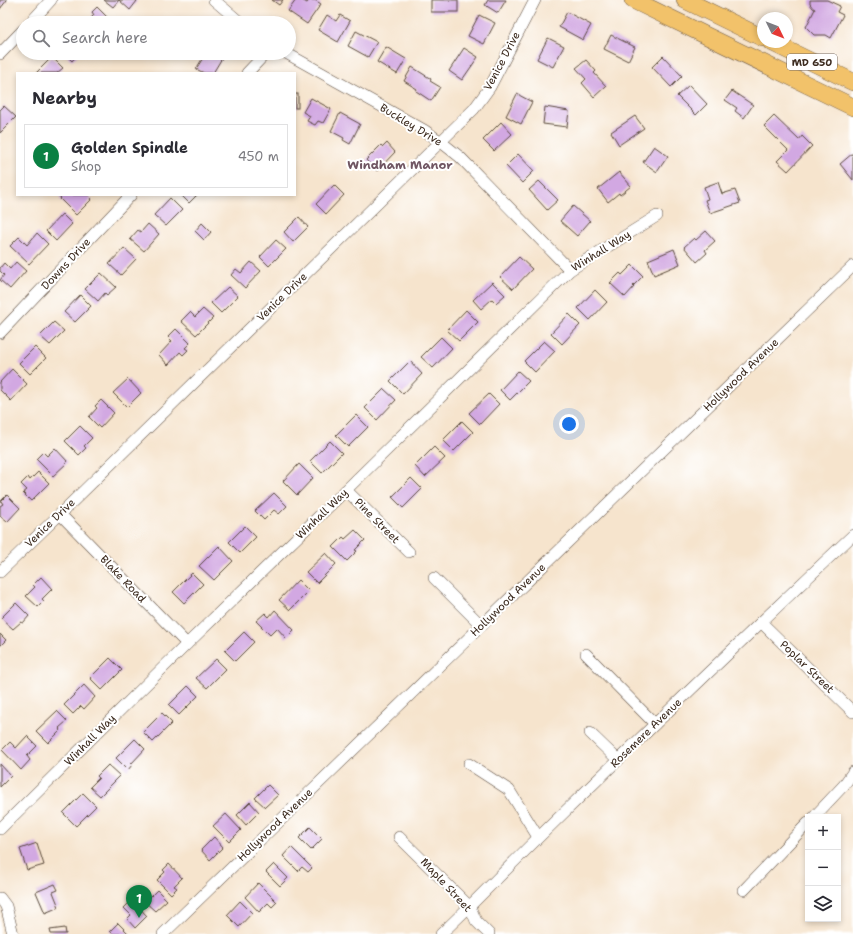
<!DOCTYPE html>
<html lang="en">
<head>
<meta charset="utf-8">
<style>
	body { margin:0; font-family:"Shantell Sans",sans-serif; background:#f2f2f3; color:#2b2b33 }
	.controls { position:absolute; right:12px; bottom:12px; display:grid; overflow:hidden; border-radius:0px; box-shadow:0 2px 6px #0003 }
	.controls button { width:36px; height:36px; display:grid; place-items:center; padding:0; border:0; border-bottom:1px solid #e1e1e2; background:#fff; color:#2b2b33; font:20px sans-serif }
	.compass { position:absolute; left:757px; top:12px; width:36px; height:36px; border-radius:50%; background:#fff; box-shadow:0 2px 6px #0003; rotate:133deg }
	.you { position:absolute; left:569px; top:424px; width:14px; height:14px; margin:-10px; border:3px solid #fff; border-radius:50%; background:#1a73e8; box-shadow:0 0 0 6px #1a73e833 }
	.badge { display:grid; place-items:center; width:26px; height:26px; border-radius:50%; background:#0b8043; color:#fff; font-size:13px; font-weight:700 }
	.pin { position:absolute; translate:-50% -33px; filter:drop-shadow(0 1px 2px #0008) }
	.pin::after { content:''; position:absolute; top:21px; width:14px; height:12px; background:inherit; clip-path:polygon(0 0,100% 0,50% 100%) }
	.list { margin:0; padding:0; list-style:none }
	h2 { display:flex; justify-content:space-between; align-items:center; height:52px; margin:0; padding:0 16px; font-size:17px }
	h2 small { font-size:13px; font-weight:400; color:#7c7c81 }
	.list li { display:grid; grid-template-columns:26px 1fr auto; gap:12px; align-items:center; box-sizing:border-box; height:64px; margin:0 8px 8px; padding:0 8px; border:1px solid #e1e1e2; border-radius:0px }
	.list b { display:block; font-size:15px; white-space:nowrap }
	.list p { margin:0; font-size:13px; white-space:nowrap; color:#7c7c81 }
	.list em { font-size:13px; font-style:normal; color:#7c7c81 }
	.icon { flex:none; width:22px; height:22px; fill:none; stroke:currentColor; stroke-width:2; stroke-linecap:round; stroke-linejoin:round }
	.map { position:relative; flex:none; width:853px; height:934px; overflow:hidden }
	.search { position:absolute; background:#fff; box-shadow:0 2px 6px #0003; left:16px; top:16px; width:280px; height:44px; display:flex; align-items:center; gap:10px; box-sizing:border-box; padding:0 14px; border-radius:22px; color:#7c7c81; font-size:15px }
	.panel { position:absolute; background:#fff; box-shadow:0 2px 6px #0003; left:16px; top:72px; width:280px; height:124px; border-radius:0px }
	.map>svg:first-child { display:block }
	.building { fill:#d2a8e2 }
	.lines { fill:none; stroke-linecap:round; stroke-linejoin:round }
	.minor-casing { stroke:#574638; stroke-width:12 }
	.primary-casing { stroke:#574638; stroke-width:18 }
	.minor { stroke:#fff; stroke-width:11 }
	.primary { stroke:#f2c26a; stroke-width:17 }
	.labels { text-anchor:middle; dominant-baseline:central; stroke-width:4; stroke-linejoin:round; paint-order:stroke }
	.shield { fill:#fff; stroke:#766a62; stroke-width:1 }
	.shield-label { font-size:10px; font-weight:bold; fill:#3b2a1e }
	.street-label { font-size:11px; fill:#3b2a1e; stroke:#fff }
	.neighbourhood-label { font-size:12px; font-weight:bold; fill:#705663; stroke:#fff }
</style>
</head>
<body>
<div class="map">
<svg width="853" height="934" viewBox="0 0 853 934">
	<rect width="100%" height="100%" fill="#fff"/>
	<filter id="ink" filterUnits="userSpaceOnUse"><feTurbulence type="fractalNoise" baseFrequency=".025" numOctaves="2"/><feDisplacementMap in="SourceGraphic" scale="8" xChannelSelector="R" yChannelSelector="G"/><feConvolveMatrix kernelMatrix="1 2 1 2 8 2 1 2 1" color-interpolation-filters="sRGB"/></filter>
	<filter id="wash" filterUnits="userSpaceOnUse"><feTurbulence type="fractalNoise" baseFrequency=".012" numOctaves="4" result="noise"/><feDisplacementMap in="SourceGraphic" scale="16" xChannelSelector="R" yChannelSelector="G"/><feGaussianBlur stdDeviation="0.9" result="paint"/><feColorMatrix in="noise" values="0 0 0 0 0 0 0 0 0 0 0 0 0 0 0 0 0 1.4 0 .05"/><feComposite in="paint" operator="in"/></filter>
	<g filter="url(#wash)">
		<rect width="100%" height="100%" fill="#f6e4cd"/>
		<g id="blocks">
			<g class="building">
				<polygon points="0,0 7,0 0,9"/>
				<polygon points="104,0 136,0 137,1 130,10 119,0 113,7"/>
				<polygon points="272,0 283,0 279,5"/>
				<polygon points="296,0 302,0 307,3 309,0 315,0 321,4 307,24 288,11"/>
				<rect x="431" y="0" width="27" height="12"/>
				<polygon points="488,0 506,0 498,13 485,5"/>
				<polygon points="810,0 827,0 840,6 837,12 843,15 831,38 826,35 814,35 806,27 815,9 813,8 810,4"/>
				<polygon points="97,7 109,19 105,23 86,23 94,15 92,12"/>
				<polygon points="567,12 591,25 583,40 559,27"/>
				<polygon points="327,15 336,21 340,15 350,21 338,42 318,30"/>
				<polygon points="479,15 495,23 484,44 468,36"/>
				<polygon points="356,31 377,42 368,57 348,46"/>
				<polygon points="611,35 635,47 628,61 604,49"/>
				<polygon points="548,38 564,46 553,67 537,59"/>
				<polygon points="386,47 406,59 397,74 377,62"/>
				<polygon points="464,48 478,57 462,80 449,71"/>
				<polygon points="64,53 77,53 78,54 72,61"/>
				<polygon points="206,53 225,53 213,73 204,73 196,69"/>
				<polygon points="663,56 682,76 671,87 652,67"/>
				<polygon points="52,57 63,68 57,73 36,73"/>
				<polygon points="586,60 596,71 594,73 606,86 594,97 582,83 586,79 576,68"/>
				<polygon points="412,67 431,79 430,81 440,87 431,101 416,91 417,89 404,81"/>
				<polygon points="689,85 707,104 696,115 677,96"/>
				<polygon points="732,91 753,105 744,118 735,111 737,108 725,100"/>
				<rect x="295" y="94" width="3" height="14"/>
				<polygon points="517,94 532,102 521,124 506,116"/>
				<polygon points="311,98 331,109 323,123 318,121 315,125 307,121 310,116 303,112"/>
				<polygon points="4,106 16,117 0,133 0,110"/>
				<polygon points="545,107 569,111 567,127 543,124"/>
				<polygon points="340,113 360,124 350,144 343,140 344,138 331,131"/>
				<polygon points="635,116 644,128 619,145 611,132"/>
				<polygon points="774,116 799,140 802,136 812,146 788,171 777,161 788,150 764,126"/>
				<polygon points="501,122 512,134 494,151 483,140"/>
				<polygon points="387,143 395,152 377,171 366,160 381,145 383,147"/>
				<polygon points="654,146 668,156 657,172 643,162"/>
				<polygon points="853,153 853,180 840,164"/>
				<polygon points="518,154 534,171 522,183 506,166"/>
				<polygon points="619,172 631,186 620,195 619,193 608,202 598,189"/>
				<polygon points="539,181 558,200 547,210 529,190"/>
				<polygon points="718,182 722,194 735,190 740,203 710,213 705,200 708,199 704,187"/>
				<polygon points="334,185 344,195 326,214 316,204"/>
				<polygon points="58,195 88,195 92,199 76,215 60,199 61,198"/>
				<polygon points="181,195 197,195 189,203"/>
				<polygon points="170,198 182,210 166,226 154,215"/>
				<polygon points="573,206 590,221 577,236 560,221"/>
				<polygon points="62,214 72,224 56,241 46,231"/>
				<polygon points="299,217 308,227 293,242 284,232"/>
				<polygon points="202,223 211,232 204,240 195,231"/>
				<polygon points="148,224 159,234 144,251 130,239 138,230 141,232"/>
				<polygon points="706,231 715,241 705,250 707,253 697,262 684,247 694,238 696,240"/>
				<polygon points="37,233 48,244 29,264 10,246 19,237 27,245"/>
				<polygon points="276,240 286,249 269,266 260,257"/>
				<polygon points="124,248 136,259 121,275 109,264"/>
				<polygon points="674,249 680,264 654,275 648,260"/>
				<polygon points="519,257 532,269 513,289 500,277"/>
				<polygon points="16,262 26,271 10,289 0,280 4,275 0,271 0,268 4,263 10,269"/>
				<polygon points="251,262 261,271 245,288 231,275 236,269 241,273"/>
				<polygon points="632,265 643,276 633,286 634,287 625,297 610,283 620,273 622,275"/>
				<polygon points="101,273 116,287 107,295 105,293 98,301 85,289"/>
				<polygon points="492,282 505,295 496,303 492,299 481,309 473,300"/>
				<polygon points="228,287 238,296 221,313 211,303"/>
				<polygon points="595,290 607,302 590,320 578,308"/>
				<polygon points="80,295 91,306 75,322 64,312"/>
				<polygon points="203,309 213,318 196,335 181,321 190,312 195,317"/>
				<polygon points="466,310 478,322 459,341 447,330"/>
				<polygon points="569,314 580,325 562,344 551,333"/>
				<polygon points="54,322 64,331 50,345 40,336"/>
				<polygon points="176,329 190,343 185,348 188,350 183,355 180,352 168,365 159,355 172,341 168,337"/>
				<polygon points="441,337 452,348 433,368 421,357"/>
				<polygon points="544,341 555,351 535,372 524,361"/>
				<polygon points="35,347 46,358 30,374 19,363"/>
				<polygon points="410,361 422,374 403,394 390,381"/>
				<polygon points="12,369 27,384 11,401 0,390 0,382"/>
				<polygon points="518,371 529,381 510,400 500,390"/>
				<polygon points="128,379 141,393 127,407 113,393"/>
				<polygon points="384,389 396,400 377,420 365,408"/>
				<polygon points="489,394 499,404 480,424 469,413"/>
				<polygon points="101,400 114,413 100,428 89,417 97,408 95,406"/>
				<polygon points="356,415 368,427 348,447 336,435"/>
				<polygon points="462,421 473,432 454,451 443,440"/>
				<polygon points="80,426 92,438 84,446 86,448 79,455 65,441"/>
				<polygon points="330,441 342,453 322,473 310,461"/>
				<polygon points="434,447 445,458 425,477 415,466"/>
				<polygon points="55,448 68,462 53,476 36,459 43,452 47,456"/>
				<polygon points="299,464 313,478 297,495 283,481"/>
				<polygon points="38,472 49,483 31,501 23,493 27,490 21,484 28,477 30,480"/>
				<polygon points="411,478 422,489 403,508 392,497"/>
				<polygon points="274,493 287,506 279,514 274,510 264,520 255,511"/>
				<polygon points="7,495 20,508 7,522 0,516 0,506 3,504 1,501"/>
				<polygon points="245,526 256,537 240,553 229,542"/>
				<polygon points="355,530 365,540 355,550 357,551 347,561 333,547 343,537 345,539"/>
				<polygon points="219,546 233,561 214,580 199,566"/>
				<polygon points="326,553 336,564 317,583 306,572"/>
				<polygon points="192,573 203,584 184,603 173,592"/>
				<polygon points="41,577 52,589 42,599 44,601 38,607 26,596 35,587 33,585"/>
				<polygon points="298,580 309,591 290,610 279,600"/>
				<polygon points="16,603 29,616 23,623 21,622 13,629 1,618"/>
				<polygon points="275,610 294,630 286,638 277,628 270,635 256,621 265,613 269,617"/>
				<polygon points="244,632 254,642 235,661 225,651"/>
				<polygon points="0,634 6,640 0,646"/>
				<polygon points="110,658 122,670 102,690 90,678"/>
				<polygon points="216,659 226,669 207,688 196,678"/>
				<polygon points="84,685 95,697 84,709 81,706 73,714 64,705"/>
				<polygon points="188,686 198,696 179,715 169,705"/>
				<polygon points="57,711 67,721 59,728 61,730 48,743 36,731"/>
				<polygon points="162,713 172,723 153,742 143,732"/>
				<polygon points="27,736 37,746 27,756 30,760 21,770 2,750 10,742 16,748"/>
				<polygon points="135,739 145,749 131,764 132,765 128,770 116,758"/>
				<polygon points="0,764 11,776 0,787"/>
				<polygon points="108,765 120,776 100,796 90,787 99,778 97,776"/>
				<polygon points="268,785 278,795 265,807 255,798"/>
				<polygon points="83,793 96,806 76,826 63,813"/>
				<polygon points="250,802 259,812 246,825 237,815"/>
				<polygon points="226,814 241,830 229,842 213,826"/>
				<polygon points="310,827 322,839 311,850 299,838"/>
				<polygon points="214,837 223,847 210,860 201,850"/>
				<polygon points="37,843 44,865 27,870 20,849"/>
				<polygon points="291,847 312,868 308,872 302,867 298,871 283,856"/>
				<polygon points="169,864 182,878 174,886 177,888 171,894 157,880 165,872 163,870"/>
				<polygon points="274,864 288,878 280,886 266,872"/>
				<polygon points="258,883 277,902 272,907 268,903 259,912 245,897"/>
				<polygon points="55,884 58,890 53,892 59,907 45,913 36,892"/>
				<polygon points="157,890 167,900 155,911 145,902"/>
				<polygon points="132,900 147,916 135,928 127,919 131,915 124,908"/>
				<polygon points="240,901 252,913 239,927 227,915"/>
				<polygon points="118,923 129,934 113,934 110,931"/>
				<polygon points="65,928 66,934 51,934 50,930"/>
			</g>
		</g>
	</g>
	<g filter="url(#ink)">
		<use href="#blocks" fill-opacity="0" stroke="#574638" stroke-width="1"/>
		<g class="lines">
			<g class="minor-casing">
				<g id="minor">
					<polyline points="214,0 241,23"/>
					<polyline points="30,23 51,0"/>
					<polyline points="286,53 424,130 441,142 460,157 570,270"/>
					<polyline points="0,54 23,30"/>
					<polyline points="247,73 266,53"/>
					<polyline points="0,333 131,195"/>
					<polyline points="346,490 409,552"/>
					<polyline points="60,514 187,644"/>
					<polyline points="0,572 60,514 474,109 490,87 535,0"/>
					<polyline points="434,578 481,625"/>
					<polyline points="761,622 853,712"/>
					<polyline points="586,654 655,724"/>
					<polyline points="590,733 618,760"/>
					<polyline points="469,764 509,790 538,837"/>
					<polyline points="814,817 844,785 853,772"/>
					<polyline points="0,829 187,644 346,490 570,270 657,216"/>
					<polyline points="399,837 470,907 476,921 489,934"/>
					<polyline points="744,890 808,823"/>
					<polyline points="0,898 6,906 13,934"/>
					<polyline points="163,934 853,266"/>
					<path d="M 441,934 C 475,902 507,868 540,836 C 643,735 748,634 853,535"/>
				</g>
			</g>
			<g class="primary-casing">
				<g id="primary">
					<polyline points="633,0 853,107"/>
					<polyline points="685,0 763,38"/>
					<polyline points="771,42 853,82"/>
				</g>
			</g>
			<use href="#minor" class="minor"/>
			<use href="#primary" class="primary"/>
		</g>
	</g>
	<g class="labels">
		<rect class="shield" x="787" y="54" width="50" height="16" rx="3"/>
		<g class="shield-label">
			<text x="812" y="62">MD 650</text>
		</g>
		<g class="street-label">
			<text transform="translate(502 61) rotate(-62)">Venice Drive</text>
			<text transform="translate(411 125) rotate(31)">Buckley Drive</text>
			<text transform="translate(601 251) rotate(-32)">Winhall Way</text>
			<text transform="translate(66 264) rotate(-47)">Downs Drive</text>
			<text transform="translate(282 297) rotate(-44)">Venice Drive</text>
			<text transform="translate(741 375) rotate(-44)">Hollywood Avenue</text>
			<text transform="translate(322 514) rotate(-44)">Winhall Way</text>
			<text transform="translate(377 521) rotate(45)">Pine Street</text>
			<text transform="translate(50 523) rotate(-44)">Venice Drive</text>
			<text transform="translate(123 579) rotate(46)">Blake Road</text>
			<text transform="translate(508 600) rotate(-44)">Hollywood Avenue</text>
			<text transform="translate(807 667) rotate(44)">Poplar Street</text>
			<text transform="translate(646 733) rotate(-44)">Rosemere Avenue</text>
			<text transform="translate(90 740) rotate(-45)">Winhall Way</text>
			<text transform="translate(275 825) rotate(-44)">Hollywood Avenue</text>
			<text transform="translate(446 885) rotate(47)">Maple Street</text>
		</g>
		<g class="neighbourhood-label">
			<text x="400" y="165">Windham Manor</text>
		</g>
	</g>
</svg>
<div class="controls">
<button>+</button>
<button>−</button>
<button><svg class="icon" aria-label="layers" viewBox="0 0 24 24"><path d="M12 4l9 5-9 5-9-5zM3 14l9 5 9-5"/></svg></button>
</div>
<svg class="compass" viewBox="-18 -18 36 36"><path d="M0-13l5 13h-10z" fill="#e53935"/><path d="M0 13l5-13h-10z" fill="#7c7c81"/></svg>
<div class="you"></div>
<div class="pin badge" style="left:139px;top:918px">1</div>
<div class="search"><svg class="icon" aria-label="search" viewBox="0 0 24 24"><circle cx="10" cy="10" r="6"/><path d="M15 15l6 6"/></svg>Search here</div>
<section class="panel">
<h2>Nearby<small></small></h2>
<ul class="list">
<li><span class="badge">1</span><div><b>Golden Spindle</b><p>Shop</p></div><em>450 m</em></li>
</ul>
</section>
</div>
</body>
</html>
